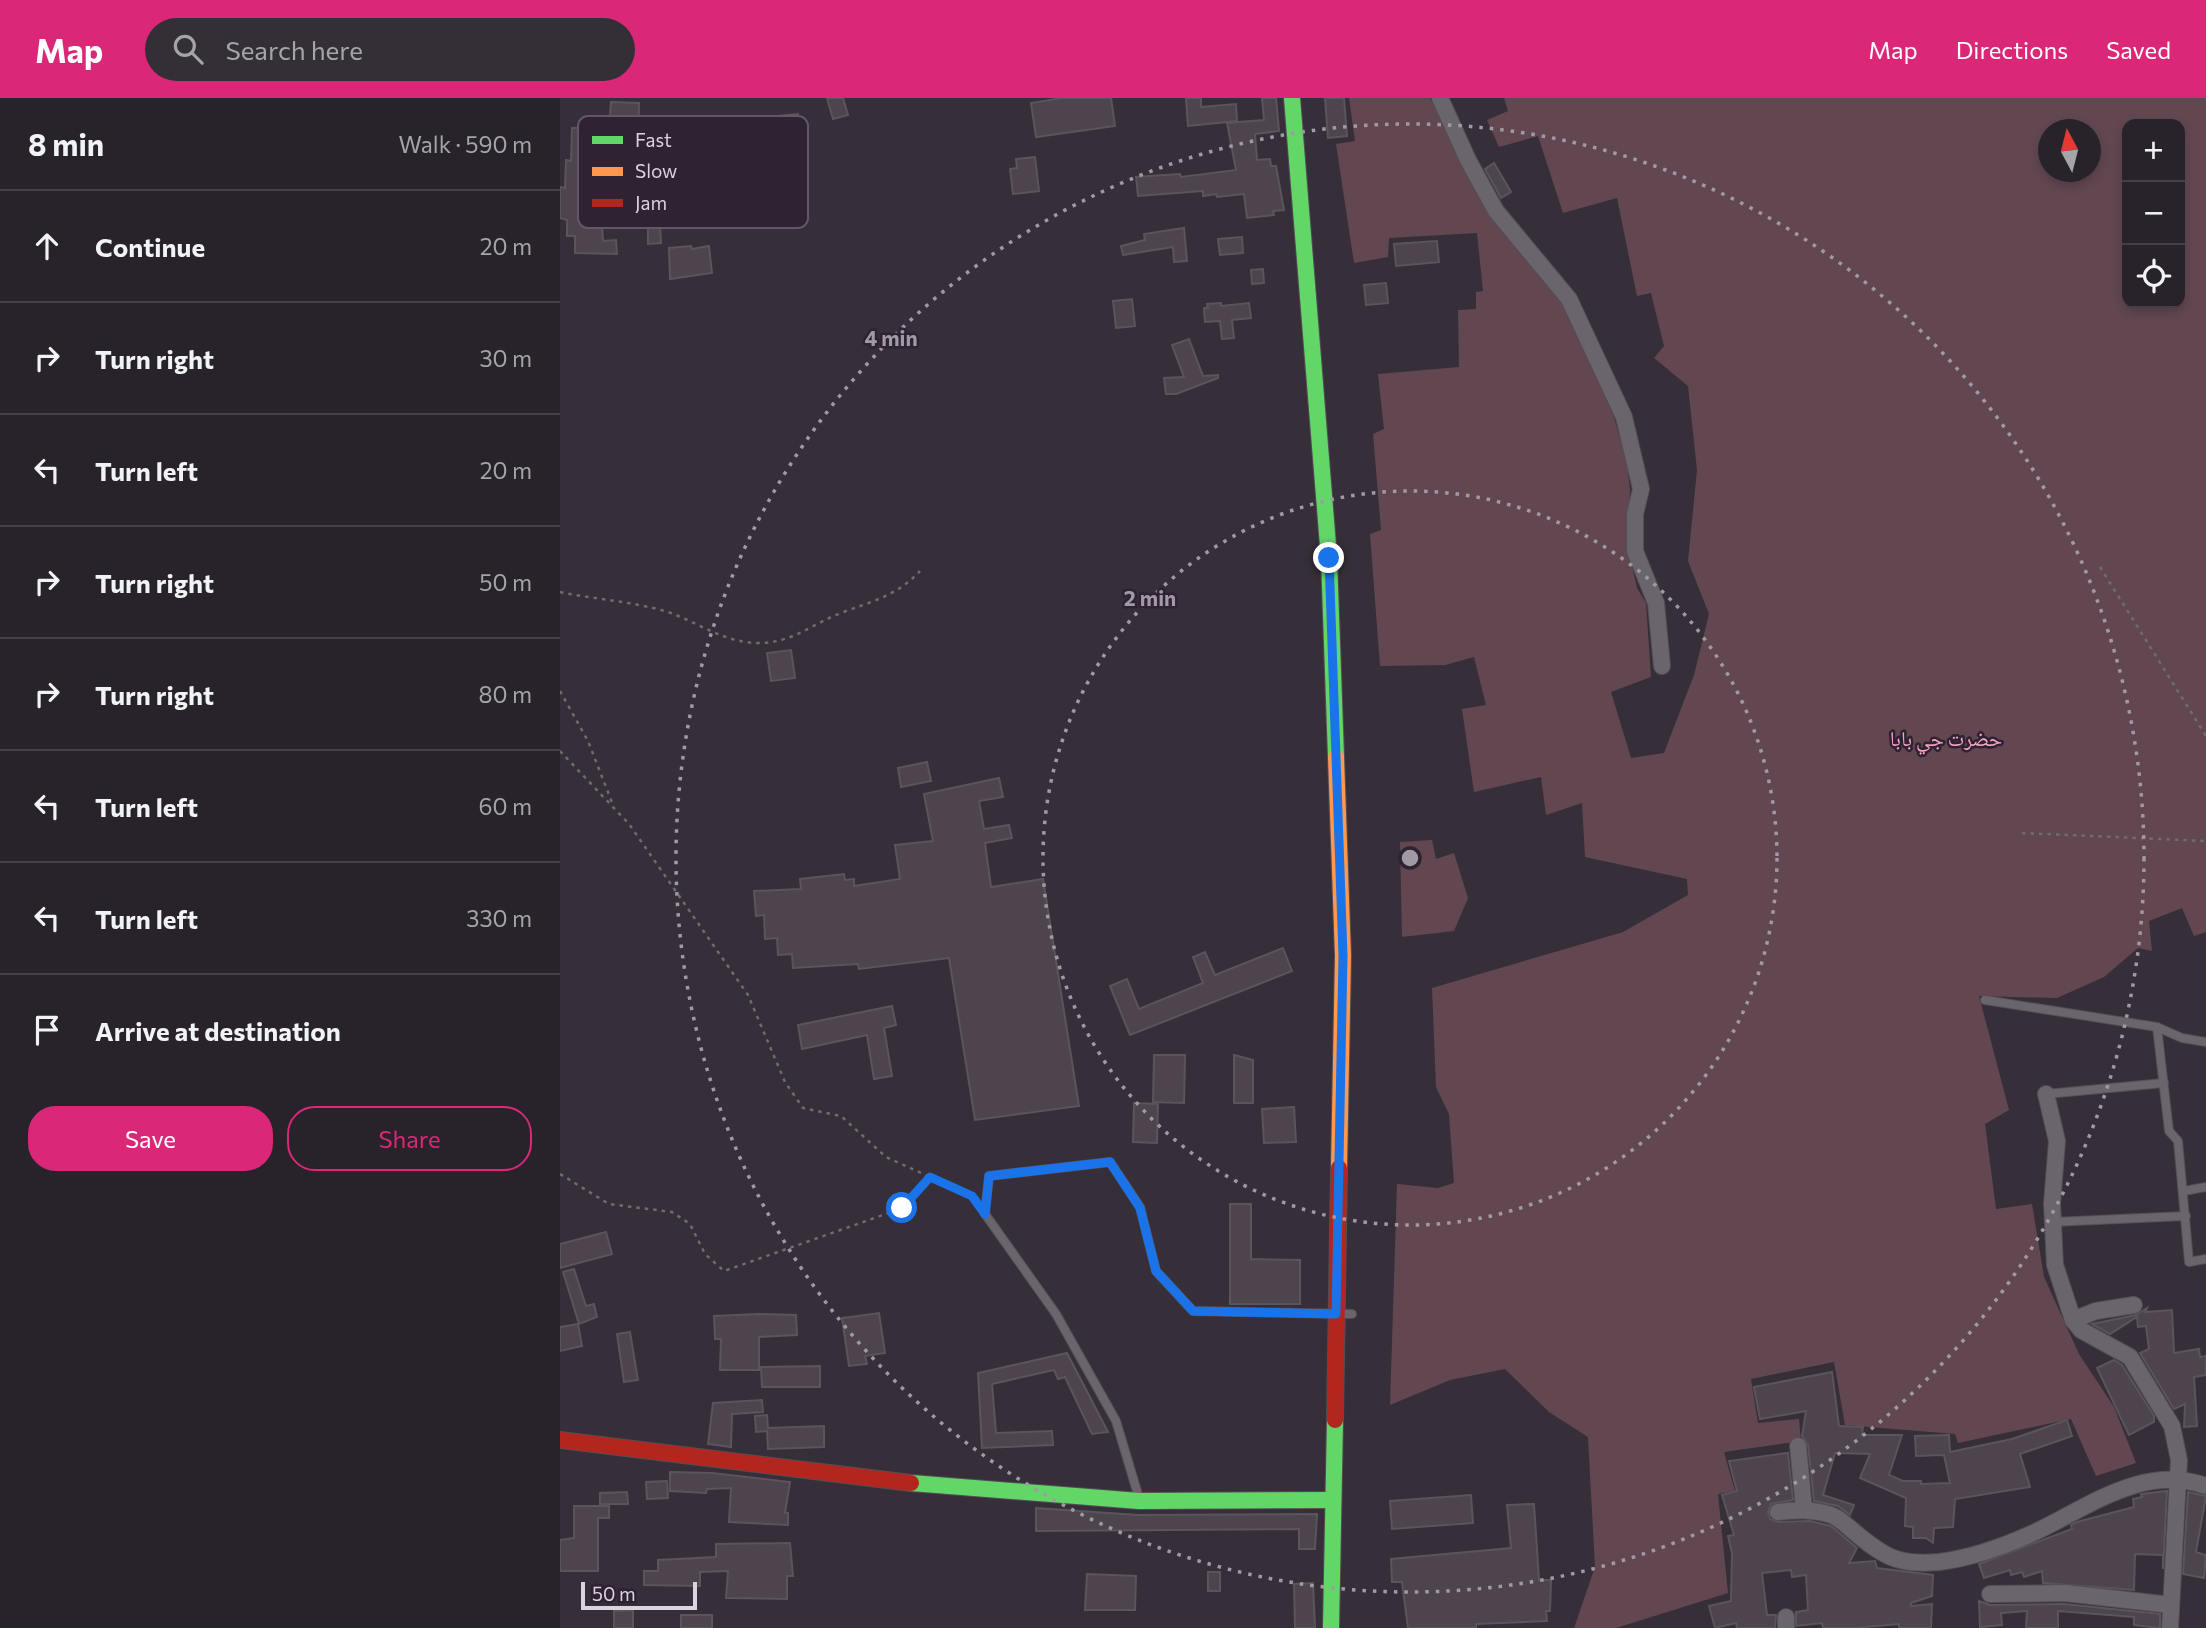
<!DOCTYPE html>
<html lang="en">
<head>
<meta charset="utf-8">
<style>
	body { margin:0; font-family:Commissioner,"Noto Naskh Arabic",sans-serif; background:#342f37; color:#f1f3f6 }
	.controls { position:absolute; right:21px; top:21px; display:grid; overflow:hidden; border-radius:14px; box-shadow:0 4px 10px #0003 }
	.controls button { width:63px; height:63px; display:grid; place-items:center; padding:0; border:0; border-bottom:2px solid #444047; background:#28232b; color:#f1f3f6; font:35px sans-serif }
	.compass { position:absolute; left:1478px; top:21px; width:63px; height:63px; border-radius:50%; background:#28232b; box-shadow:0 4px 10px #0003; rotate:353deg }
	.scale { position:absolute; left:21px; bottom:18px; width:116px; box-sizing:border-box; padding-left:7px; border:4px solid #dbd3de; border-top:0; font-size:19px; line-height:24px; white-space:nowrap; color:#dbd3de; -webkit-text-stroke:5px #2e2233; paint-order:stroke }
	.stop { position:absolute; width:21px; height:21px; margin:-16px; border:5px solid #1a73e8; border-radius:50%; background:#fff }
	.stop.end { background:#1a73e8; border-color:#fff; box-shadow:0 2px 7px #0008 }
	.list { margin:0; padding:0; list-style:none }
	h2 { display:flex; justify-content:space-between; align-items:center; height:91px; margin:0; padding:0 28px; font-size:30px }
	h2 small { font-size:23px; font-weight:400; color:#a5a4a9 }
	.list li { display:grid; grid-template-columns:46px 1fr auto; gap:21px; align-items:center; box-sizing:border-box; height:112px; padding:0 28px; border-top:2px solid #444047 }
	.list b { display:block; font-size:26px; white-space:nowrap }
	.list em { font-size:23px; font-style:normal; color:#a5a4a9 }
	.actions { display:flex; gap:14px; padding:21px 28px }
	.actions a { flex:1; padding:16px 0; border:2px solid #db2777; border-radius:28px; text-align:center; font-size:24px; color:#db2777 }
	.actions .main { background:#db2777; color:#fff }
	.icon { flex:none; width:38px; height:38px; fill:none; stroke:currentColor; stroke-width:2; stroke-linecap:round; stroke-linejoin:round }
	.map { position:relative; flex:none; width:1646px; height:1530px; overflow:hidden }
	header { display:flex; align-items:center; gap:42px; box-sizing:border-box; height:98px; padding:0 35px; background:#db2777; color:#fff }
	header strong { font-size:33px }
	nav { display:flex; gap:38px; margin-inline-start:auto; font-size:24px }
	.search { width:490px; height:63px; background:#342f37; display:flex; align-items:center; gap:18px; box-sizing:border-box; padding:0 24px; border-radius:38px; color:#a5a4a9; font-size:26px }
	main { display:flex }
	aside { flex:1; background:#28232b }
	.map>svg:first-child { display:block }
	.green { fill:#624751; fill-rule:evenodd }
	.building { fill:#4d444e; stroke:#5b545c; stroke-width:2 }
	.lines { fill:none; stroke-linecap:round; stroke-linejoin:round }
	.lane-casing { stroke:#534d56; stroke-width:10 }
	.street-casing { stroke:#534d56; stroke-width:18 }
	.fast-casing { stroke:#534d56; stroke-width:18 }
	.slow-casing { stroke:#534d56; stroke-width:18 }
	.jam-casing { stroke:#534d56; stroke-width:18 }
	.path { stroke:#706b72; stroke-width:2.5; stroke-dasharray:3.5 5; stroke-linecap:butt }
	.lane { stroke:#6a656d; stroke-width:8 }
	.street { stroke:#6a656d; stroke-width:16 }
	.fast { stroke:#63d668; stroke-width:16 }
	.slow { stroke:#ff974d; stroke-width:16 }
	.jam { stroke:#b3261e; stroke-width:16 }
	.route { stroke:#1a73e8; stroke-width:9 }
	.ring { fill:none; stroke:#a19aa4; stroke-width:3.5; stroke-dasharray:3.5 7 }
	.labels { text-anchor:middle; dominant-baseline:central; stroke-width:5; stroke-linejoin:round; paint-order:stroke }
	.park-label { font-size:21px; fill:#f8a8c3; stroke:#2e2233 }
	.key { fill:#2e2233; stroke:#625766; stroke-width:2 }
	.key-label { font-size:19px; fill:#dbd3de }
	.centre { fill:#a19aa4; stroke:#2e2233; stroke-width:3.5 }
	.ring-label { font-size:21px; text-anchor:middle; font-weight:bold; fill:#a19aa4; stroke:#2e2233; stroke-width:5; stroke-linejoin:round; paint-order:stroke }
</style>
</head>
<body>
<header>
<strong>Map</strong>
<div class="search"><svg class="icon" aria-label="search" viewBox="0 0 24 24"><circle cx="10" cy="10" r="6"/><path d="M15 15l6 6"/></svg>Search here</div>
<nav><a>Map</a><a>Directions</a><a>Saved</a></nav>
</header>
<main>
<aside>
<h2>8 min<small>Walk · 590 m</small></h2>
<ul class="list">
<li><svg class="icon" aria-label="ahead" viewBox="0 0 24 24"><path d="M12 20V5M6 11l6-6 6 6"/></svg><div><b>Continue</b></div><em>20 m</em></li>
<li><svg class="icon" aria-label="right" viewBox="0 0 24 24"><path d="M7 20v-9h11M14 6l5 5-5 5"/></svg><div><b>Turn right</b></div><em>30 m</em></li>
<li><svg class="icon" aria-label="left" viewBox="0 0 24 24"><path d="M17 20v-9H6M10 6l-5 5 5 5"/></svg><div><b>Turn left</b></div><em>20 m</em></li>
<li><svg class="icon" aria-label="right" viewBox="0 0 24 24"><path d="M7 20v-9h11M14 6l5 5-5 5"/></svg><div><b>Turn right</b></div><em>50 m</em></li>
<li><svg class="icon" aria-label="right" viewBox="0 0 24 24"><path d="M7 20v-9h11M14 6l5 5-5 5"/></svg><div><b>Turn right</b></div><em>80 m</em></li>
<li><svg class="icon" aria-label="left" viewBox="0 0 24 24"><path d="M17 20v-9H6M10 6l-5 5 5 5"/></svg><div><b>Turn left</b></div><em>60 m</em></li>
<li><svg class="icon" aria-label="left" viewBox="0 0 24 24"><path d="M17 20v-9H6M10 6l-5 5 5 5"/></svg><div><b>Turn left</b></div><em>330 m</em></li>
<li><svg class="icon" aria-label="arrive" viewBox="0 0 24 24"><path d="M6 21V4h12l-3 4 3 4H6"/></svg><div><b>Arrive at destination</b></div></li>
</ul>
<div class="actions"><a class="main">Save</a><a>Share</a></div>
</aside>
<div class="map">
<svg width="1646" height="1530" viewBox="0 0 1646 1530">
	<rect width="100%" height="100%" fill="#362f39"/>
	<g class="green">
		<path d="M 789,0 L 870,0 L 902,64 L 1004,206 L 1054,319 L 1067,365 L 1070,392 L 1068,451 L 1077,490 L 1086,505 L 1091,579 L 1051,594 L 1071,660 L 1104,655 L 1134,577 L 1149,516 L 1128,463 L 1137,372 L 1128,288 L 1094,260 L 1104,248 L 1091,195 L 1077,198 L 1057,100 L 1003,115 L 978,38 L 939,49 L 927,22 L 948,13 L 944,0 L 1646,0 L 1646,834 L 1634,838 L 1622,810 L 1589,823 L 1592,853 L 1578,850 L 1544,879 L 1497,900 L 1419,898 L 1449,1012 L 1425,1026 L 1436,1111 L 1472,1106 L 1484,1179 L 1519,1256 L 1554,1309 L 1576,1365 L 1536,1378 L 1511,1321 L 1398,1345 L 1395,1336 L 1285,1327 L 1274,1264 L 1191,1281 L 1198,1325 L 1239,1321 L 1241,1343 L 1164,1354 L 1175,1393 L 1158,1396 L 1168,1495 L 1056,1530 L 1014,1530 L 1035,1469 L 1028,1339 L 989,1314 L 945,1271 L 890,1282 L 830,1307 L 837,1086 L 878,1090 L 894,1085 L 889,1016 L 876,989 L 872,890 L 1063,834 L 1128,797 L 1127,781 L 1025,759 L 1022,705 L 986,717 L 981,679 L 914,694 L 902,611 L 926,607 L 914,559 L 885,567 L 820,568 L 810,436 L 821,432 L 813,336 L 824,331 L 818,276 L 899,269 L 898,212 L 916,211 L 916,194 L 923,193 L 917,135 L 829,140 L 828,159 L 794,165 L 776,46 L 795,43 ZM 1567,26 L 1620,26 L 1620,205 L 1567,205 ZM 1489,32 L 1531,32 L 1531,74 L 1489,74 Z"/>
		<polygon points="872,742 876,761 894,755 908,800 894,833 842,839 840,744"/>
	</g>
	<g class="building">
		<polygon points="267,0 283,0 288,17 273,21"/>
		<polygon points="502,0 551,0 555,28 476,39 471,5"/>
		<polygon points="626,0 641,0 641,9 676,6 677,23 628,28"/>
		<polygon points="702,0 716,0 719,33 695,36 697,62 710,61 711,68 716,68 724,112 713,113 714,117 687,120 684,96 657,99 656,96 643,98 643,93 578,98 576,79 620,76 621,79 676,72 667,25 704,22"/>
		<polygon points="765,0 784,0 787,38 768,40"/>
		<polygon points="51,4 79,5 78,53 98,53 100,69 59,72 60,91 46,91 44,112 41,112 43,143 56,142 57,156 15,155 15,138 7,138 7,122 0,120 0,89 5,90 6,62 11,63 12,30 49,30"/>
		<polygon points="238,16 241,41 220,43 218,18"/>
		<polygon points="475,59 479,93 453,96 450,71 457,70 456,61"/>
		<polygon points="934,65 951,94 941,100 925,71"/>
		<polygon points="88,126 100,126 101,145 88,146"/>
		<polygon points="624,130 627,163 614,164 613,149 563,157 561,148 585,142 584,136"/>
		<polygon points="682,139 683,155 660,157 658,141"/>
		<polygon points="877,143 879,164 836,168 834,146"/>
		<polygon points="131,148 132,151 149,148 152,175 110,181 109,150"/>
		<polygon points="703,171 704,185 692,186 691,172"/>
		<polygon points="826,185 828,205 806,207 804,187"/>
		<polygon points="572,201 575,228 556,230 553,203"/>
		<polygon points="661,205 661,208 689,205 691,220 672,222 674,240 662,241 660,223 645,224 644,210 648,210 647,206"/>
		<polygon points="629,241 643,278 658,277 658,280 616,296 606,296 604,280 624,279 612,247"/>
		<polygon points="231,552 235,580 211,583 207,555"/>
		<polygon points="367,664 371,683 341,689 338,670"/>
		<polygon points="439,680 443,699 419,703 424,731 449,727 452,740 425,745 431,789 483,781 519,1008 415,1022 389,860 299,871 298,866 233,870 232,856 218,857 217,840 205,841 204,817 196,818 194,793 241,791 240,781 284,776 285,782 294,781 294,788 340,781 335,747 373,743 364,696"/>
		<polygon points="723,850 732,873 570,937 550,888 567,881 579,911 643,885 633,859 645,854 655,877"/>
		<polygon points="332,908 336,927 324,930 332,978 314,981 307,937 242,951 238,927"/>
		<polygon points="594,957 625,957 624,1005 593,1004"/>
		<polygon points="674,957 693,962 693,1005 674,1005"/>
		<polygon points="574,1005 598,1006 597,1045 573,1044"/>
		<polygon points="734,1009 736,1044 704,1045 702,1011"/>
		<polygon points="670,1106 691,1106 691,1161 740,1162 740,1206 670,1206"/>
		<polygon points="46,1134 52,1156 0,1170 0,1146"/>
		<polygon points="14,1171 26,1208 34,1206 37,1219 19,1226 3,1174"/>
		<polygon points="1587,1210 1585,1214 1612,1212 1614,1255 1639,1251 1640,1259 1646,1258 1646,1277 1634,1279 1637,1328 1624,1329 1625,1306 1614,1311 1580,1255 1589,1251 1586,1228 1578,1229 1577,1219 1550,1236 1532,1226 1576,1217"/>
		<polygon points="319,1215 325,1255 305,1258 307,1266 289,1268 282,1220"/>
		<polygon points="199,1216 236,1217 237,1237 199,1239 199,1272 160,1272 161,1241 155,1241 154,1218"/>
		<polygon points="18,1226 22,1248 0,1253 0,1229"/>
		<polygon points="70,1234 78,1282 64,1284 57,1236"/>
		<polygon points="507,1255 548,1334 532,1336 505,1279 498,1281 494,1272 432,1286 436,1335 492,1333 493,1347 422,1350 418,1275"/>
		<polygon points="1554,1262 1562,1267 1594,1318 1594,1324 1569,1337 1537,1270"/>
		<polygon points="260,1268 260,1289 202,1289 201,1269"/>
		<polygon points="1272,1274 1279,1328 1303,1329 1302,1337 1342,1337 1329,1377 1343,1383 1361,1383 1361,1386 1390,1385 1384,1357 1356,1358 1355,1338 1389,1337 1390,1354 1452,1341 1507,1322 1512,1338 1460,1356 1470,1389 1395,1401 1393,1429 1374,1430 1373,1445 1366,1440 1353,1440 1353,1429 1345,1428 1346,1400 1300,1380 1310,1356 1275,1355 1263,1397 1294,1407 1290,1417 1278,1408 1254,1403 1248,1347 1242,1338 1246,1313 1200,1321 1194,1289"/>
		<polygon points="202,1302 203,1314 172,1316 171,1349 148,1346 153,1305"/>
		<polygon points="207,1317 208,1330 264,1328 264,1349 208,1351 207,1333 196,1334 195,1318"/>
		<polygon points="1228,1355 1233,1402 1211,1406 1208,1414 1210,1421 1218,1424 1250,1423 1271,1428 1297,1450 1289,1465 1315,1463 1317,1470 1373,1477 1372,1498 1351,1505 1351,1508 1372,1506 1371,1530 1339,1530 1339,1526 1295,1530 1263,1530 1262,1525 1236,1528 1236,1514 1248,1512 1246,1477 1232,1479 1231,1472 1202,1475 1207,1517 1216,1517 1215,1530 1177,1530 1176,1525 1155,1530 1149,1508 1171,1503 1172,1455 1168,1438 1174,1437 1162,1397 1177,1393 1169,1363"/>
		<polygon points="110,1374 152,1375 230,1384 225,1415 228,1415 228,1427 169,1424 171,1390 147,1391 146,1395 110,1393"/>
		<polygon points="107,1383 108,1400 87,1401 86,1384"/>
		<polygon points="1607,1393 1603,1471 1603,1457 1575,1456 1574,1492 1483,1485 1482,1473 1464,1479 1462,1474 1451,1477 1450,1472 1424,1480 1419,1466 1512,1431 1511,1427 1517,1424 1574,1409 1573,1401 1582,1399 1581,1396"/>
		<polygon points="67,1394 68,1406 40,1406 40,1395"/>
		<polygon points="1628,1394 1646,1398 1636,1454 1646,1457 1644,1480 1623,1476"/>
		<polygon points="911,1397 913,1425 832,1431 830,1403"/>
		<polygon points="974,1406 979,1482 991,1482 990,1513 986,1513 987,1523 916,1526 916,1530 848,1530 842,1484 832,1484 831,1461 951,1450 947,1407"/>
		<polygon points="14,1408 49,1408 49,1420 38,1420 38,1473 0,1473 0,1442 14,1440"/>
		<polygon points="476,1410 578,1417 757,1416 755,1451 739,1451 739,1431 476,1433"/>
		<polygon points="230,1445 233,1478 227,1478 227,1501 166,1500 168,1473 140,1474 140,1488 84,1487 84,1473 98,1473 98,1462 156,1459 156,1446"/>
		<rect x="648" y="1474" width="12" height="19"/>
		<polygon points="527,1476 576,1478 575,1512 525,1512"/>
		<polygon points="753,1485 755,1530 735,1530 734,1486"/>
		<polygon points="1419,1503 1430,1507 1504,1506 1600,1516 1600,1530 1574,1527 1574,1519 1498,1513 1498,1530 1466,1530 1467,1513 1441,1515 1442,1527 1420,1529"/>
		<polygon points="73,1512 73,1530 54,1530 54,1513"/>
		<rect x="121" y="1517" width="31" height="13"/>
	</g>
	<g class="lines">
		<g class="lane-casing">
			<g id="lane">
				<polyline points="1425,902 1597,929 1622,940 1646,944"/>
				<polyline points="1597,929 1609,1033 1618,1043 1629,1164 1646,1161"/>
				<polyline points="1486,996 1604,985"/>
				<polyline points="1624,1093 1646,1089"/>
				<polyline points="1492,1124 1626,1118"/>
				<polyline points="579,1400 556,1323 496,1216 425,1116 429,1078 550,1064 580,1109 596,1173 633,1213 792,1216"/>
			</g>
		</g>
		<g class="street-casing">
			<g id="street">
				<polyline points="880,0 908,62 936,113 1009,201 1064,319 1081,391 1075,416 1075,453 1096,505 1102,568"/>
				<polyline points="1486,996 1497,1043 1492,1106 1495,1167 1513,1222 1521,1232 1570,1259 1612,1328 1619,1362 1610,1530"/>
				<polyline points="1513,1222 1536,1213 1574,1207"/>
				<polyline points="1238,1348 1244,1411"/>
				<path d="M 1218,1414 C 1236,1412 1253,1411 1271,1417 C 1278,1419 1286,1427 1292,1432 C 1323,1458 1337,1468 1379,1464 C 1411,1460 1442,1449 1471,1436 C 1526,1411 1582,1365 1646,1388"/>
				<polyline points="1430,1496 1505,1495 1611,1507"/>
				<polyline points="1226,1519 1226,1530"/>
			</g>
		</g>
		<g class="fast-casing">
			<g id="fast">
				<polyline points="732,0 769,460 776,659"/>
				<polyline points="351,1385 579,1403 773,1402"/>
				<polyline points="771,1530 775,1322"/>
			</g>
		</g>
		<g class="slow-casing">
			<polyline id="slow" points="776,659 783,858 779,1070"/>
		</g>
		<g class="jam-casing">
			<g id="jam">
				<polyline points="775,1322 779,1070"/>
				<polyline points="0,1342 351,1385"/>
			</g>
		</g>
		<g class="path">
			<polyline points="1540,469 1646,638"/>
			<path d="M 0,494 C 33,501 68,503 101,512 C 135,521 162,546 202,545 C 233,544 254,525 281,515 C 312,503 337,498 360,473"/>
			<polyline points="0,593 28,643 53,707"/>
			<polyline points="0,653 69,726 188,897 225,984 243,1010 281,1018 326,1059 412,1098 415,1102"/>
			<polyline points="1462,735 1646,743"/>
			<polyline points="0,1076 49,1106 112,1114 130,1126 145,1156 164,1173 343,1110 370,1079"/>
		</g>
		<use href="#lane" class="lane"/>
		<use href="#street" class="street"/>
		<use href="#fast" class="fast"/>
		<use href="#slow" class="slow"/>
		<use href="#jam" class="jam"/>
	</g>
	<g class="lines">
		<polyline class="route" points="342,1110 370,1079 412,1098 425,1116 429,1078 550,1064 580,1110 596,1173 633,1213 776,1216 783,858 769,460"/>
	</g>
	<g class="ring">
		<circle cx="850" cy="760" r="367"/>
		<circle cx="850" cy="760" r="734"/>
	</g>
	<g class="labels">
		<g class="park-label">
			<text x="1386" y="639">حضرت جي بابا</text>
		</g>
	</g>
	<rect x="18" y="18" width="230" height="112" rx="10" class="key"/>
	<rect x="32" y="38" width="31" height="8" fill="#63d668"/>
	<rect x="32" y="69" width="31" height="9" fill="#ff974d"/>
	<rect x="32" y="101" width="31" height="8" fill="#b3261e"/>
	<g class="key-label">
		<text x="75" y="49">Fast</text>
		<text x="75" y="80">Slow</text>
		<text x="75" y="112">Jam</text>
	</g>
	<circle cx="850" cy="760" r="10" class="centre"/>
	<g class="ring-label">
		<text x="331" y="248">4 min</text>
		<text x="590" y="508">2 min</text>
	</g>
</svg>
<div class="controls">
<button>+</button>
<button>−</button>
<button><svg class="icon" aria-label="locate" viewBox="0 0 24 24"><circle cx="12" cy="12" r="6"/><path d="M12 2v4M12 18v4M2 12h4M18 12h4"/></svg></button>
</div>
<svg class="compass" viewBox="-18 -18 36 36"><path d="M0-13l5 13h-10z" fill="#e53935"/><path d="M0 13l5-13h-10z" fill="#a5a4a9"/></svg>
<div class="scale">50 m</div>
<div class="stop" style="left:342px;top:1110px"></div>
<div class="stop end" style="left:769px;top:460px"></div>
</div>
</main>
</body>
</html>
